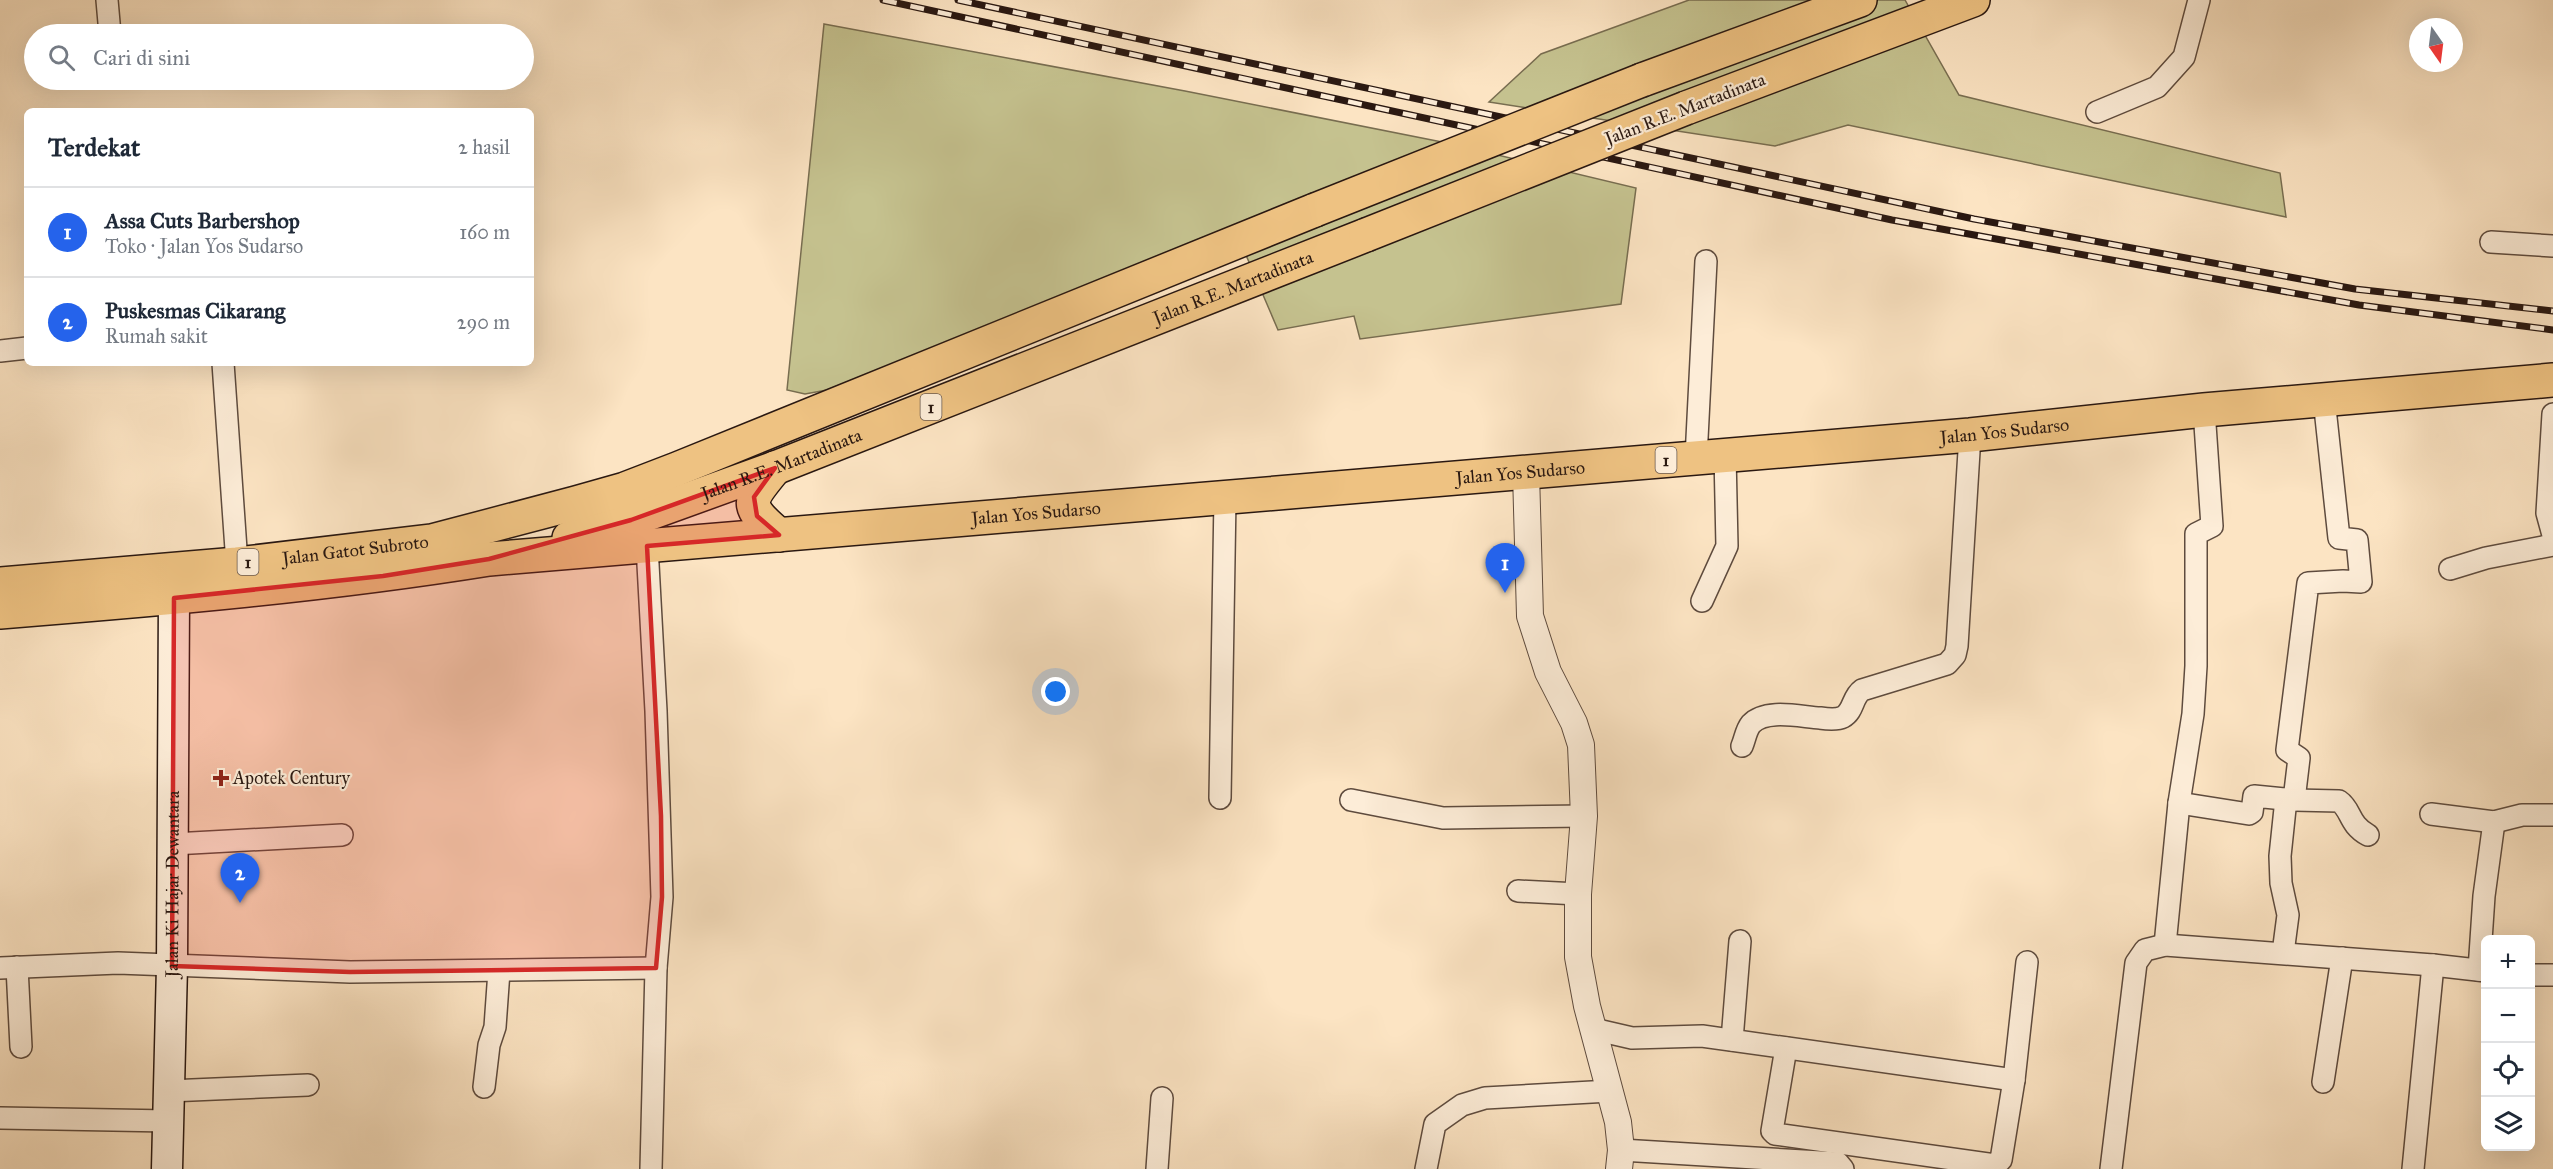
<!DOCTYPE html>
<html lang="id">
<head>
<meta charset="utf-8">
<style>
	body { margin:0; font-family:"IM FELL Great Primer",serif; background:#f2f2f3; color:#1f2937 }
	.controls { position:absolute; right:18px; bottom:18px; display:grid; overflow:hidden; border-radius:9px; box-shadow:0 6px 24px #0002 }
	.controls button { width:54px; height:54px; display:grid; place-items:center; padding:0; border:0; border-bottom:2px solid #e0e1e3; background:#fff; color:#1f2937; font:30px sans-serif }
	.compass { position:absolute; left:2409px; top:18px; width:54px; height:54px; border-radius:50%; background:#fff; box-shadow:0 6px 24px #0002; rotate:166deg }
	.you { position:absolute; left:1056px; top:692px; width:21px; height:21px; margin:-15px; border:4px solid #fff; border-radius:50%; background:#1a73e8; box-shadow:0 0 0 9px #1a73e833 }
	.badge { display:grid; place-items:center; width:39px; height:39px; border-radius:50%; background:#2563eb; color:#fff; font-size:20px; font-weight:700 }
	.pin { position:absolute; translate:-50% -50px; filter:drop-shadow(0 2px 3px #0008) }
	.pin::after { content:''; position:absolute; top:32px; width:21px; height:18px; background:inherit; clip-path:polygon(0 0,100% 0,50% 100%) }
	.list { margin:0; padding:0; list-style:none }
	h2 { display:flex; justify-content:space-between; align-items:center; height:78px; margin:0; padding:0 24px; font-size:26px }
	h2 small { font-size:20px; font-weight:400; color:#747a83 }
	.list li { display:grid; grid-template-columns:39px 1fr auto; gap:18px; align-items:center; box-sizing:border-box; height:90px; padding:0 24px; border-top:2px solid #e0e1e3 }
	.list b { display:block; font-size:22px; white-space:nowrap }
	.list p { margin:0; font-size:20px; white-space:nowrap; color:#747a83 }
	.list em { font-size:20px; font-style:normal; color:#747a83 }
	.icon { flex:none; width:33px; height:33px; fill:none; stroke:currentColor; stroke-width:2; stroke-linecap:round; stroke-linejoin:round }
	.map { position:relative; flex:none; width:2553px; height:1169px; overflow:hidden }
	.search { position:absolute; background:#fff; box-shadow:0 6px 24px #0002; left:24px; top:24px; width:510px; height:66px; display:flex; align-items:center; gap:15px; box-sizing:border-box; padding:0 21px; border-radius:33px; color:#747a83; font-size:22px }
	.panel { position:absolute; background:#fff; box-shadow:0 6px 24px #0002; left:24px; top:108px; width:510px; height:258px; border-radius:9px }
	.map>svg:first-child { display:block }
	.green { fill:#c5c28f; stroke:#786d50; stroke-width:1.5 }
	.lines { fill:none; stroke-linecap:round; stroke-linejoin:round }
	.minor-casing { stroke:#5e4b3e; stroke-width:24 }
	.tertiary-casing { stroke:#5e4b3e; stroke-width:28 }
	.secondary-casing { stroke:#2a1811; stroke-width:33 }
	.trunk-casing { stroke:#2a1811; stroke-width:36 }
	.minor { stroke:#fdedd8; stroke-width:21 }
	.tertiary { stroke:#fdedd8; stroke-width:26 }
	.secondary { stroke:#fdedd8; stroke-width:30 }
	.trunk { stroke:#eec282; stroke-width:33 }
	.rail-casing { stroke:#2a1811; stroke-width:7 }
	.rail { stroke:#fdedd8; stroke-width:4.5; stroke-dasharray:14; stroke-linecap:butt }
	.trunk-bridge-casing { stroke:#2a1811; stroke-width:36; stroke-linecap:butt }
	.trunk-bridge { stroke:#eec282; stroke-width:33 }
	.marked { fill:#d62828; fill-opacity:0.2; stroke:#d62828; stroke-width:4.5; stroke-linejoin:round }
	.poi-dot { fill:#8f2418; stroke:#fdedd8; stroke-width:2 }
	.labels { text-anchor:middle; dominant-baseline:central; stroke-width:4.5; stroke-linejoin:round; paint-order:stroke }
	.shield { fill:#fdedd8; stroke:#69584d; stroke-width:1.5 }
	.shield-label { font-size:16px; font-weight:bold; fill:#2a1811 }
	.street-label { font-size:18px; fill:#2a1811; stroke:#fdedd8 }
	.poi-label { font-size:18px; fill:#2a1811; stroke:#fdedd8; text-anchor:start }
</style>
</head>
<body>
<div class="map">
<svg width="2553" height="1169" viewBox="0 0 2553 1169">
	<rect width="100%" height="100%" fill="#fce4c3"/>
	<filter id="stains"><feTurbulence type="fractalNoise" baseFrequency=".00333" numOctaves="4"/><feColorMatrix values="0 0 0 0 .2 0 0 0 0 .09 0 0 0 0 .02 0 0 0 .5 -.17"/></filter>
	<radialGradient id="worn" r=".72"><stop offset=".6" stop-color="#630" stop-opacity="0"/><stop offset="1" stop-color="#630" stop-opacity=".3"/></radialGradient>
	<g class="green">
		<polygon points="1689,0 1905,0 1959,95 2280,173 2286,217 1848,125 1775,146 1489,102 1541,54"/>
		<polygon points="824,24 1185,91 1447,143 1636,188 1621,304 1360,339 1354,316 1278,330 1234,227 827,390 805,394 787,390"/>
	</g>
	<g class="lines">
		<g class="minor-casing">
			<g id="minor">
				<polyline points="107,0 110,34"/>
				<polyline points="2097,112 2157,87 2184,57 2199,0"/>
				<polyline points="2491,242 2553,246"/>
				<polyline points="0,351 27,348"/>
				<polyline points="223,363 237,564"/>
				<polyline points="2553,414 2547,513 2553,535"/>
				<polyline points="1696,458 1706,261"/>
				<polyline points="647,546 656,711 662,897 656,968 651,1169"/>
				<polyline points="2450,569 2486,558 2553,545"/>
				<polyline points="1702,601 1727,546 1725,455"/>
				<path d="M 1742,746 C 1745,739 1746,730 1751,724 C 1766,708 1801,717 1820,718 C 1827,719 1837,720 1843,717 C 1854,711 1852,697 1862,690 L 1947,664 L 1955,655 L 1957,646 L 1970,435"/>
				<polyline points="1220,798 1225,498"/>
				<polyline points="1351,800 1443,818 1584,816"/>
				<polyline points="2294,800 2299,758 2287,750 2308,583 2343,581 2361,582 2357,540 2339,538 2324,399"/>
				<path d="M 2179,803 L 2249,814 L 2252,812 L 2254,796 L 2294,800 L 2339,801 C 2352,810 2348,824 2368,835"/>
				<polyline points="2431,814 2494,822 2522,815 2553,815"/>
				<polyline points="173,844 342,835"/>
				<polyline points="1518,891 1578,894"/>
				<polyline points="2165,945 2179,803 2193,714 2196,666 2196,534 2212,526 2204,410"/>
				<polyline points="2283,953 2288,915 2281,883 2280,856 2286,799"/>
				<polyline points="17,967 21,1047"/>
				<polyline points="0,968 118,963 350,972 656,968"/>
				<polyline points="2479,970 2484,896 2494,822"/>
				<polyline points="2530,975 2553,975"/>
				<polyline points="1593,1029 1632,1038 1702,1036 2014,1080"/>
				<polyline points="1732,1040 1740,941"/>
				<polyline points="1786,1048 1772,1131 1775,1134 1995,1165 2001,1160 2014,1080 2027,962"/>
				<polyline points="2323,1082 2342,958"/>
				<polyline points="484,1087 489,1045 495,1027 499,971"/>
				<polyline points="169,1091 308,1085"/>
				<polyline points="0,1118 169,1121"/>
				<polyline points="1621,1150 1838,1163 1843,1169"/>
				<polyline points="1157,1169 1162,1098"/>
				<polyline points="1426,1169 1435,1124 1462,1105 1485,1098 1610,1091"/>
				<polyline points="2111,1169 2136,963 2145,950 2165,945 2433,965 2486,971"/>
				<polyline points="2413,1169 2433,965"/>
			</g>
		</g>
		<g class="tertiary-casing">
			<polyline id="tertiary" points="1526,473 1530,616 1548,672 1574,723 1581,745 1584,816 1578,894 1578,957 1587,1006 1618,1122 1621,1150 1619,1169"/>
		</g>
		<g class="secondary-casing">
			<g id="secondary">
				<path id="s1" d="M 167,1169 L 172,966 L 174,598"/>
			</g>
		</g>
		<g class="trunk-casing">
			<g id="trunk">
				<polyline points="1642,80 1860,0"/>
				<polyline points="1686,108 1973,0"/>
				<path d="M 775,468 C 747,502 744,505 779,535"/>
				<path id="s2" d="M 569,538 L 631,520 L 775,468 L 1366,235"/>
				<path id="s3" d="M 0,584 L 237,564 L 432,541 L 576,503 L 625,489 L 677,469 L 1315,210"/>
				<path id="s4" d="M 0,612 C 164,599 327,585 489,559 L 1970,435 L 2204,410 L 2553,380"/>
			</g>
		</g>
		<use href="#minor" class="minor"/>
		<use href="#tertiary" class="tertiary"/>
		<use href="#secondary" class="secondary"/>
		<use href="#trunk" class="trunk"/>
		<g class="rail-casing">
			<g id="rail">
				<polyline points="883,0 1892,220 2359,305 2553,330"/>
				<polyline points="958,0 1974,219 2355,289 2553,311"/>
			</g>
		</g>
		<use href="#rail" class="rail"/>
		<g class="trunk-bridge-casing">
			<g id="trunk-bridge">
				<polyline points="1315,210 1642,80"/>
				<polyline points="1366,235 1686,108"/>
			</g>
		</g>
		<use href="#trunk-bridge" class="trunk-bridge"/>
	</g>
	<path class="marked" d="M 775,468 L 754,497 L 757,516 L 779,535 L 647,546 L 661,816 L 662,897 L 656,968 L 350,972 L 172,966 L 174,598 L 383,576 L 489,559 L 631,520 Z"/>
	<path class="poi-dot" d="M218 769h6v6h6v6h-6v6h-6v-6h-6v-6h6z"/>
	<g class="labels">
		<g class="shield">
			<rect x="920.5" y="394" width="21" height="26" rx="4.5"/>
			<rect x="1655.5" y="447" width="21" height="26" rx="4.5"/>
			<rect x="237.5" y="549" width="21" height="26" rx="4.5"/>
		</g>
		<g class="shield-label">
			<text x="931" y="407">1</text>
			<text x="1666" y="460">1</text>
			<text x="248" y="562">1</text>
		</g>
		<g class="street-label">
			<text transform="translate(1685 109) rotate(-21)">Jalan R.E. Martadinata</text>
			<text stroke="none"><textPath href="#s2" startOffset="710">Jalan R.E. Martadinata</textPath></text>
			<text stroke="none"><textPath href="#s4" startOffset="2013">Jalan Yos Sudarso</textPath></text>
			<text stroke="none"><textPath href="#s2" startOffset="225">Jalan R.E. Martadinata</textPath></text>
			<text stroke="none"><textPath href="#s4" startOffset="1527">Jalan Yos Sudarso</textPath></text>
			<text stroke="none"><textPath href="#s4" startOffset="1041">Jalan Yos Sudarso</textPath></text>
			<text stroke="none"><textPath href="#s3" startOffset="357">Jalan Gatot Subroto</textPath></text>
			<text stroke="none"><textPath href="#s1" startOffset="285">Jalan Ki Hajar Dewantara</textPath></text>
		</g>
		<g class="poi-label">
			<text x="233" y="778">Apotek Century</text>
		</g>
	</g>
	<rect width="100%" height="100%" filter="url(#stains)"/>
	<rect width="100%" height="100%" fill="url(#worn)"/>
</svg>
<div class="controls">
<button>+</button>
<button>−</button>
<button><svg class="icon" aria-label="locate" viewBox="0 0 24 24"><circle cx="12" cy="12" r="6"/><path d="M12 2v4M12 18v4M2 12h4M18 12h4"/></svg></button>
<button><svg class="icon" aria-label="layers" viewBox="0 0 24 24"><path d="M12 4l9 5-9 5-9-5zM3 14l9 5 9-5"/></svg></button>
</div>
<svg class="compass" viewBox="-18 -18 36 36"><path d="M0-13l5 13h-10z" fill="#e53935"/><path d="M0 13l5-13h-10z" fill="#747a83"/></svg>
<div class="you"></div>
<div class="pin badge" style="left:1505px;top:593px">1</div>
<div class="pin badge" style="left:240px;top:903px">2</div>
<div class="search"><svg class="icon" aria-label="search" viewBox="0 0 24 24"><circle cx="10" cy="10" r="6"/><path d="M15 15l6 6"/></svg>Cari di sini</div>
<section class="panel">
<h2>Terdekat<small>2 hasil</small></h2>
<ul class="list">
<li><span class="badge">1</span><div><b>Assa Cuts Barbershop</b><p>Toko · Jalan Yos Sudarso</p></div><em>160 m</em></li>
<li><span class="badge">2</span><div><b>Puskesmas Cikarang</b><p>Rumah sakit</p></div><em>290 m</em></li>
</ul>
</section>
</div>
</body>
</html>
